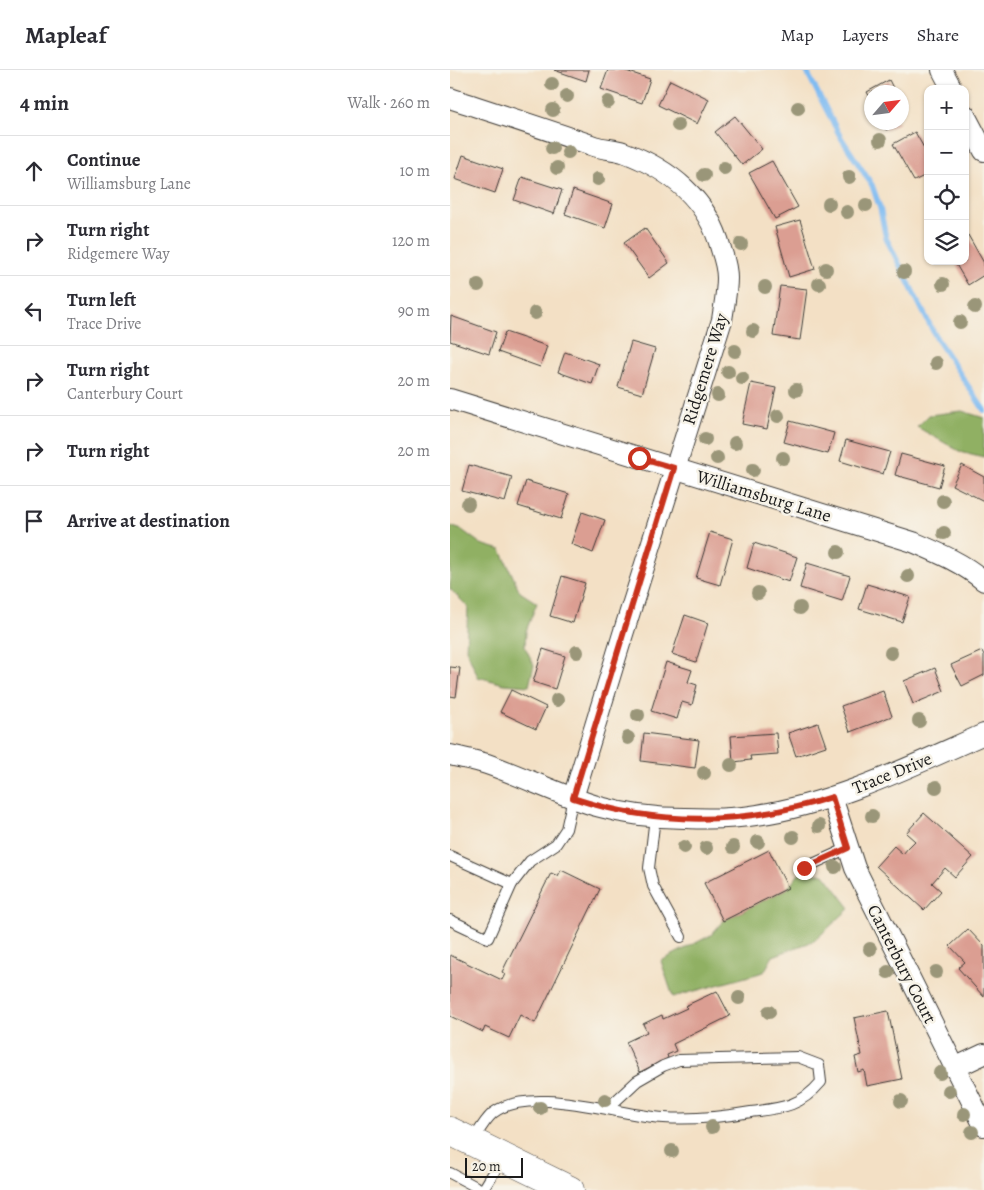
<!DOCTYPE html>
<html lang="en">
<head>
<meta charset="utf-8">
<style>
	body { margin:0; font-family:Alegreya,serif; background:#f2f2f3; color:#2b2b33 }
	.controls { position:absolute; right:15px; top:15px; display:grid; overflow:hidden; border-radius:10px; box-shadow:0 1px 4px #0004 }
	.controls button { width:45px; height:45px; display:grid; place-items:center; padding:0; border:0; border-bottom:1px solid #e1e1e2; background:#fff; color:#2b2b33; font:25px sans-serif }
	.compass { position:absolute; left:414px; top:15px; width:45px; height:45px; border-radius:50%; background:#fff; box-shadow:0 1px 4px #0004; rotate:62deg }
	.scale { position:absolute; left:15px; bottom:12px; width:58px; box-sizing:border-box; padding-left:5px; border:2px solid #1c1c1c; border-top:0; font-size:14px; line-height:18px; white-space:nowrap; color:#1c1c1c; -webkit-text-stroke:4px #f7f3e8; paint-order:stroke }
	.stop { position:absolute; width:15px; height:15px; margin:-11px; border:4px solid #c8321e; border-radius:50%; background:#fff }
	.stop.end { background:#c8321e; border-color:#fff; box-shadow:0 1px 5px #0008 }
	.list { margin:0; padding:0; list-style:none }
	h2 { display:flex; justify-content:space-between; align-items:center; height:65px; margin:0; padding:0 20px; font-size:21px }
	h2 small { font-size:16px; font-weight:400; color:#7c7c81 }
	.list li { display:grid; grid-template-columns:32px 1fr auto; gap:15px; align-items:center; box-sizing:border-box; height:70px; padding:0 20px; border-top:1px solid #e1e1e2 }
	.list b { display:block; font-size:19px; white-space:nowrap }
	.list p { margin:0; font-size:16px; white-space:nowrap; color:#7c7c81 }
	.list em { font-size:16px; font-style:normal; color:#7c7c81 }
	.icon { flex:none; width:28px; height:28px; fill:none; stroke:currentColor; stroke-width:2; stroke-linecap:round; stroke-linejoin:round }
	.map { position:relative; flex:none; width:534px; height:1120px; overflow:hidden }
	header { display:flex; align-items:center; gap:30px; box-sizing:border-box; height:70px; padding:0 25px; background:#fff; border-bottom:1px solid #e1e1e2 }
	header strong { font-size:24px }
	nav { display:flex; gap:28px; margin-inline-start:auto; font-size:18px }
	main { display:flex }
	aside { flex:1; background:#fff }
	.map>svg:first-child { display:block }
	.forest { fill:#90b063; stroke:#566640 }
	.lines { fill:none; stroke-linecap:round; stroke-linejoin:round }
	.stream { stroke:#80bcf2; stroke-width:5.5 }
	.building { fill:#db9e92 }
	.service-casing { stroke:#3c3935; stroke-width:12 }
	.minor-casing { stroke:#3c3935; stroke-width:22 }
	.primary-casing { stroke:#3c3935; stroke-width:29 }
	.service { stroke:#fff; stroke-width:10 }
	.minor { stroke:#fff; stroke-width:20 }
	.primary { stroke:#fff; stroke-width:28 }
	.tree { fill:#9a9679 }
	.route { stroke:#c8321e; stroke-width:6 }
	.labels { text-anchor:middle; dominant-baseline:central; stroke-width:5; stroke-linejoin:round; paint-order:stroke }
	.street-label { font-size:18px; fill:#1c1c1c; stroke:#f7f3e8 }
</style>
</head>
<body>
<header>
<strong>Mapleaf</strong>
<nav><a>Map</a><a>Layers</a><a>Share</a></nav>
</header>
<main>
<aside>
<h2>4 min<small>Walk · 260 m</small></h2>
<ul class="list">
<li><svg class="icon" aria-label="ahead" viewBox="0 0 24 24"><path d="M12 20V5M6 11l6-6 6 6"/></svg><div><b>Continue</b><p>Williamsburg Lane</p></div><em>10 m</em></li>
<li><svg class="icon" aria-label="right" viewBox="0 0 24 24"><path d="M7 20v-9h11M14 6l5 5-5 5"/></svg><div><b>Turn right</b><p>Ridgemere Way</p></div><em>120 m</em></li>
<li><svg class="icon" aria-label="left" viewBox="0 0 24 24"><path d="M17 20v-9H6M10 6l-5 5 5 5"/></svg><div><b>Turn left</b><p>Trace Drive</p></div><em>90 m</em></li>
<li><svg class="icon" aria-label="right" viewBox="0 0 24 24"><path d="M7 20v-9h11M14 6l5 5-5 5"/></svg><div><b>Turn right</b><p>Canterbury Court</p></div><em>20 m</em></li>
<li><svg class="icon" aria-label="right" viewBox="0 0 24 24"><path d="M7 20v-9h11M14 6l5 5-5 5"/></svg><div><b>Turn right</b></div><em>20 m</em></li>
<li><svg class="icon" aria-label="arrive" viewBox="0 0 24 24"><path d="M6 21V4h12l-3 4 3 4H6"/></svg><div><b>Arrive at destination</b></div></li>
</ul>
</aside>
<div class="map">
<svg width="534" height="1120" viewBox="0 0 534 1120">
	<rect width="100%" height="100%" fill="#f7f3e8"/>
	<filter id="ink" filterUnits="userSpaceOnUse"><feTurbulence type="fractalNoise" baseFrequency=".02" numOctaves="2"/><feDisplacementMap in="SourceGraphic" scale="10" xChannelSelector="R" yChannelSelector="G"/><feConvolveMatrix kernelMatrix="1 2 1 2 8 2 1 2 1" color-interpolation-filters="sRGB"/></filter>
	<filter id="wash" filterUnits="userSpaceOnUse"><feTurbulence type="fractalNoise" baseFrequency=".0096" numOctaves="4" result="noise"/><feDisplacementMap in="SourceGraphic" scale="20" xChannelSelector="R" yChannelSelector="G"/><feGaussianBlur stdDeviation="1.12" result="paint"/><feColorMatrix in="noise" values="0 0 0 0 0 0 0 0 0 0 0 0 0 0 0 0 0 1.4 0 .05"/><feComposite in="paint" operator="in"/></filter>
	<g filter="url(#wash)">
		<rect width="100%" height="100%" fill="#f3e0c5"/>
		<g class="forest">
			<polygon points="512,341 534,348 534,387 509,381 467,357 479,345"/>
			<polygon points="0,456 12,460 31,474 51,480 70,522 87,533 76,561 75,577 84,595 79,616 54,614 28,607 16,579 18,537 0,519"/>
			<polygon points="349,804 374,804 400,838 364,871 323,886 314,902 223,927 211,891 261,865 273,851 338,818"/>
		</g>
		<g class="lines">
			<polyline class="stream" points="356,0 390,66 422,115 430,138 436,168 487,269 534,340"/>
		</g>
		<g id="blocks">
			<g class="building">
				<polygon points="104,0 139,0 136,11"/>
				<polygon points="158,0 173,0 200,9 192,33 151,19"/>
				<polygon points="220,10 259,29 247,54 208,35"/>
				<polygon points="439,10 445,22 422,22 422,31 417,22"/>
				<polygon points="285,46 312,79 292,95 265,62"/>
				<polygon points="432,52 450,52 436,60"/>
				<polygon points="465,62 478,85 478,104 464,111 443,74"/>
				<polygon points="13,85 53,99 45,123 5,109"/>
				<polygon points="322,91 348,137 325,149 299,103"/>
				<polygon points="72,107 112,120 104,144 64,130"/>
				<polygon points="123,120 163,134 155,158 115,144"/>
				<polygon points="350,150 365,199 339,207 325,157"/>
				<polygon points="195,158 219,193 199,208 174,173"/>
				<polygon points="518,165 534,193 534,205 518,215 504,191 515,191 515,167"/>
				<polygon points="330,216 357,219 350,270 323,266"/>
				<polygon points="1,246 46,262 39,284 0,271"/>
				<polygon points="55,262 97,276 90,297 48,282"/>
				<polygon points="181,272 205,279 192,324 168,317"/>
				<polygon points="115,282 149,294 142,314 108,302"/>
				<polygon points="301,313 326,318 317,359 292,354"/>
				<polygon points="340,351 384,363 378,384 334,372"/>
				<polygon points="396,370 440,382 433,404 390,391"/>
				<polygon points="451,384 495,396 489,417 445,405"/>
				<polygon points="19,395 62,407 55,432 12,421"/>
				<polygon points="512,395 534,407 534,431 502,415"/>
				<polygon points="76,411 119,424 111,449 68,436"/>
				<polygon points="132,442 155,450 143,483 121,474"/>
				<polygon points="260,462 283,469 270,515 246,508"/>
				<polygon points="304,473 347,487 339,512 297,498"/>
				<polygon points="357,493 400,506 392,531 350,518"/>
				<polygon points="112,506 135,513 123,553 100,546"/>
				<polygon points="417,514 460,527 452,552 409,539"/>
				<polygon points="235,545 258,553 246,592 222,584"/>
				<polygon points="93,579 115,586 105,619 83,612"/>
				<polygon points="532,581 534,585 534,605 512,616 501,595"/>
				<polygon points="216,592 242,600 238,612 247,615 242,635 232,632 227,649 201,641"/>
				<polygon points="0,597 10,598 6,627 0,626"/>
				<polygon points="485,598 494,621 463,634 454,611"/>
				<polygon points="61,620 96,637 86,659 50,642"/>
				<polygon points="433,621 442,646 400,662 391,636"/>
				<polygon points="368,653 376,676 346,686 338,663"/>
				<polygon points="194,663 249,670 245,698 191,691"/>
				<polygon points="326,663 328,684 300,686 301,690 283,692 281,666"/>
				<polygon points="474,743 523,787 505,807 495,798 482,813 491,821 474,840 426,796 444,776 453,784 458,778 465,771 456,763"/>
				<polygon points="319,780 338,818 273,851 254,813"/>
				<polygon points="111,800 150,819 85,953 70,945 59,968 35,957 33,962 0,946 0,885 52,910 55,904 52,902 101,803 108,806"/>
				<polygon points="518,859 534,876 534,927 508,898 515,892 500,876"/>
				<polygon points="267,921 280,946 223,974 226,981 217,985 218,988 190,1002 176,972 197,962 193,954 212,945 213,949 237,938 235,936"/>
				<polygon points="438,941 452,1009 417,1016 414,1000 408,1002 405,987 412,985 404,948"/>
			</g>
		</g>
	</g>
	<g filter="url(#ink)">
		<use href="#blocks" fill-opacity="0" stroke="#3c3935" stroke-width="1"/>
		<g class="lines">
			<g class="service-casing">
				<g id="service">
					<polyline points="205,747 199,798 203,816 231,867"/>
					<polyline points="0,786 62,814 38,868 0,850"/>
					<polyline points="354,798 398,778"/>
					<polyline points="62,814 80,791 106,774 116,759 123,728"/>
					<path d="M 23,1071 C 29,1061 34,1051 43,1043 C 81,1014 170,1046 214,1048 C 243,1050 272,1047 301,1042 C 332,1038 350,1037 371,1012 L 369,995 L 348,987 L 229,990 L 213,996 L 187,1011 L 157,1039"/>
					<polyline points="0,1103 32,1120"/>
					<polyline points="33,1120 52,1089"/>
				</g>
			</g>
			<g class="minor-casing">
				<g id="minor">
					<polyline points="492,0 502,19"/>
					<path d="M 0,28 C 48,44 96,59 144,76 C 153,79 164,79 173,82 C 220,99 258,130 271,179 C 274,188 277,198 277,208 C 277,222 274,236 272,250 L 173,564 L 123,728"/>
					<polyline points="515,45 534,81"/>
					<path d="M 0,329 L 463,472 C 489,483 513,493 534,511"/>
					<path d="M 0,685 C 12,688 25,690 37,694 C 75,707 111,726 150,737 C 178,745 206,748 235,748 C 259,749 283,749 307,745 C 387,733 461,696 534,664"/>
					<polyline points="382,727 405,798 534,1056"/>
					<polyline points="504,998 534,984"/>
				</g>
			</g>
			<g class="primary-casing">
				<polyline id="primary" points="0,1061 120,1120"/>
			</g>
			<use href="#service" class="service"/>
			<use href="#minor" class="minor"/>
			<use href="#primary" class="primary"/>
		</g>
		<g class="tree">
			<circle cx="102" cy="14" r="7"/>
			<circle cx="117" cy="26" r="7"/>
			<circle cx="158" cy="32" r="7"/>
			<circle cx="348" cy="38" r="7"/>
			<circle cx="103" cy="40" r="7"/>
			<circle cx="228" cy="55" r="7"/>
			<circle cx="430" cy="70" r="7"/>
			<circle cx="102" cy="78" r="7"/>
			<circle cx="118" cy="82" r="7"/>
			<circle cx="107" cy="98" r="7"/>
			<circle cx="274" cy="98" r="7"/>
			<circle cx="254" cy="105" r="7"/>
			<circle cx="399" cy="107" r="7"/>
			<circle cx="148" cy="109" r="7"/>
			<circle cx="379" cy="134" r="7"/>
			<circle cx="416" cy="135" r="7"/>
			<circle cx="397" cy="142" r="7"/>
			<circle cx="291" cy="174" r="7"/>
			<circle cx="376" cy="199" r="7"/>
			<circle cx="454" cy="202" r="7"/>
			<circle cx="369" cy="214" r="7"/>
			<circle cx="493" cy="214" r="7"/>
			<circle cx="28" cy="215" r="7"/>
			<circle cx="315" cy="217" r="7"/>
			<circle cx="525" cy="237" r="7"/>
			<circle cx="85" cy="243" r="7"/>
			<circle cx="510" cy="252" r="7"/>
			<circle cx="303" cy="261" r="7"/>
			<circle cx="285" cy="281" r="7"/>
			<circle cx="486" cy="293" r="7"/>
			<circle cx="278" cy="302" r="7"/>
			<circle cx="292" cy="308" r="7"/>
			<circle cx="346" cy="320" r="7"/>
			<circle cx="268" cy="325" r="7"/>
			<circle cx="328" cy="346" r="7"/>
			<circle cx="255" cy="369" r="7"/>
			<circle cx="285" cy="373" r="7"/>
			<circle cx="267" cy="388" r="7"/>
			<circle cx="333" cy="388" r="7"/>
			<circle cx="303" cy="400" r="7"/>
			<circle cx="493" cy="431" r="7"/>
			<circle cx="18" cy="434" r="7"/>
			<circle cx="494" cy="463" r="7"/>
			<circle cx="388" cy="482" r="7"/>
			<circle cx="458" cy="506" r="7"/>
			<circle cx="308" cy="523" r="7"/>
			<circle cx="350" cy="538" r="7"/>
			<circle cx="127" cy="582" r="7"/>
			<circle cx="441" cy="583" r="7"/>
			<circle cx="107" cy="630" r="7"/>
			<circle cx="188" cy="645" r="7"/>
			<circle cx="469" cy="651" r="7"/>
			<circle cx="178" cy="668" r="7"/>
			<circle cx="281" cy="695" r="7"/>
			<circle cx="254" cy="703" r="7"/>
			<circle cx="486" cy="717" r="7"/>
			<circle cx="422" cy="746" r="7"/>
			<circle cx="369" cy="756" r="7"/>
			<circle cx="343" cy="767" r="7"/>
			<circle cx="308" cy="772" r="7"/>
			<circle cx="234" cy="777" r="7"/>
			<circle cx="283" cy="777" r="7"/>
			<circle cx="256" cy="778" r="7"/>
			<circle cx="385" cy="797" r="7"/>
			<circle cx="420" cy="879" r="7"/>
			<circle cx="438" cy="902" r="7"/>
			<circle cx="486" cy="902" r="7"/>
			<circle cx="289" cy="928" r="7"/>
			<circle cx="319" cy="942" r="7"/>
			<circle cx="490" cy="1003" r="7"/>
			<circle cx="499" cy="1021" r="7"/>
			<circle cx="155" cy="1030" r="7"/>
			<circle cx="451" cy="1031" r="7"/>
			<circle cx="90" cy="1038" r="7"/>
			<circle cx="514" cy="1044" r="7"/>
			<circle cx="262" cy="1057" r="7"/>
			<circle cx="522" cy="1062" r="7"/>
			<circle cx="222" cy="1081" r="7"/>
		</g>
	</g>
	<g class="lines" filter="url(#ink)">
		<path class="route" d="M 189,388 L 224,398 L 123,728 C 210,757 295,755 382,727 L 398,778 L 354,798"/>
	</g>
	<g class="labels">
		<g class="street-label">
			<text transform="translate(255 299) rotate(-73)">Ridgemere Way</text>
			<text transform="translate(314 426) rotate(17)">Williamsburg Lane</text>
			<text transform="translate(442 703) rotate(-22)">Trace Drive</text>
			<text transform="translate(452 894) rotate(63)">Canterbury Court</text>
		</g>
	</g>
</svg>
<div class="controls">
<button>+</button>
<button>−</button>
<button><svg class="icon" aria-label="locate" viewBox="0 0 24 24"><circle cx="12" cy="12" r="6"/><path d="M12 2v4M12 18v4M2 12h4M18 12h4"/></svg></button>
<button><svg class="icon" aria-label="layers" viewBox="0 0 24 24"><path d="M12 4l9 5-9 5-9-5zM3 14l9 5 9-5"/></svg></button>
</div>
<svg class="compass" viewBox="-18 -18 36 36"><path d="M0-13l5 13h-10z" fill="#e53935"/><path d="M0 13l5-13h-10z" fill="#7c7c81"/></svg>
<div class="scale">20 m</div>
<div class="stop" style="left:189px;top:388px"></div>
<div class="stop end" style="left:354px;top:798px"></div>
</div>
</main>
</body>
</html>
